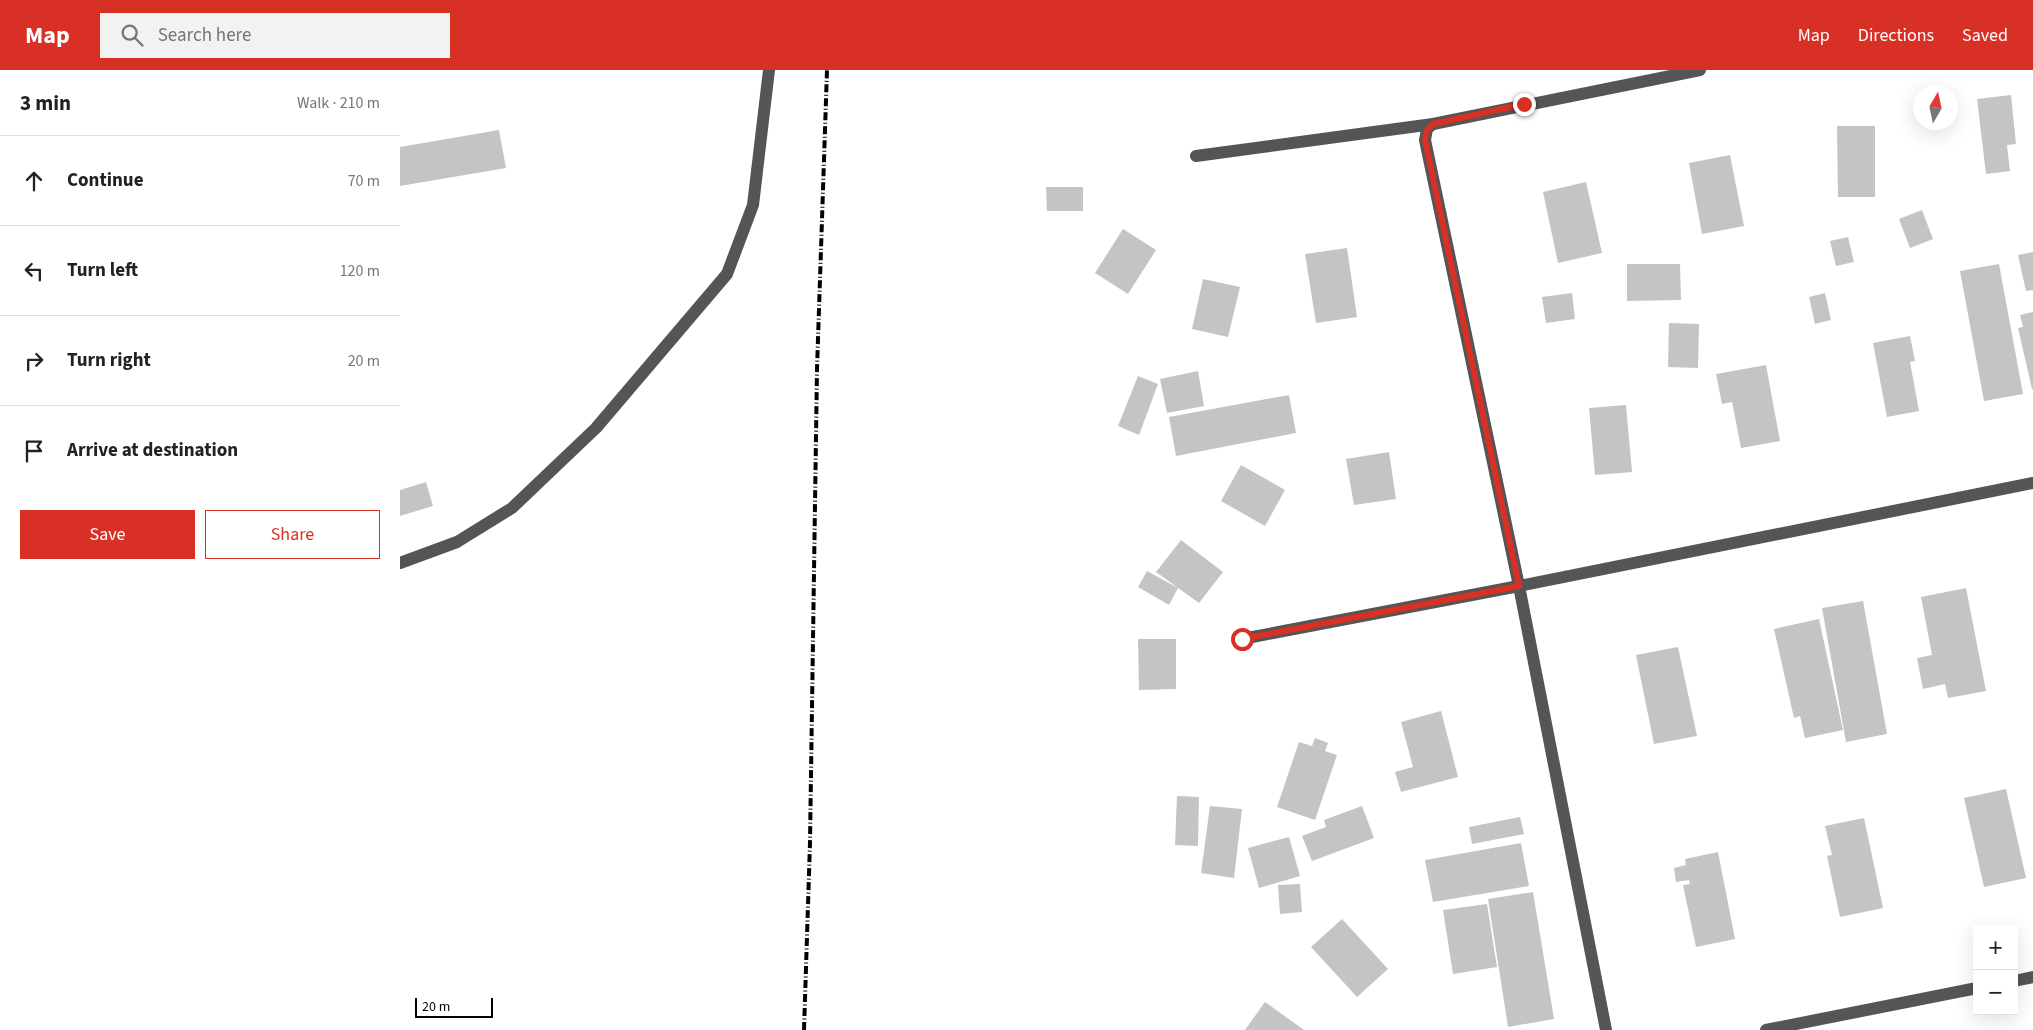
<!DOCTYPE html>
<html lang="en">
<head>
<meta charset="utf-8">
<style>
	body { margin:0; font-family:"Source Sans 3",sans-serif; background:#f2f2f2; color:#222 }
	.controls { position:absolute; right:15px; bottom:15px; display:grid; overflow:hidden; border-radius:0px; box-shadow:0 5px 20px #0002 }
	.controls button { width:45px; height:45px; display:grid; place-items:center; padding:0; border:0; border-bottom:1px solid #e0e0e0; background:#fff; color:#222; font:25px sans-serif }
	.compass { position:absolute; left:1513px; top:15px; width:45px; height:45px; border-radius:50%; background:#fff; box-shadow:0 5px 20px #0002; rotate:9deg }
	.scale { position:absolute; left:15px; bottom:12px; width:78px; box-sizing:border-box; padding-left:5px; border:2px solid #000; border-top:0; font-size:14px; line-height:18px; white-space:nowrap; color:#000; -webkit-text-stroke:4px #fff; paint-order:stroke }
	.stop { position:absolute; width:15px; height:15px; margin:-11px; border:4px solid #d93025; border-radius:50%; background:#fff }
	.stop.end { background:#d93025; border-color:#fff; box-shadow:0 1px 5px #0008 }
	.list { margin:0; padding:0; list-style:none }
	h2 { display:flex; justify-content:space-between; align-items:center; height:65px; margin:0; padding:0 20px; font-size:21px }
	h2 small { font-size:16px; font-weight:400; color:#767676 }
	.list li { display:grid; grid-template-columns:32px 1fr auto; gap:15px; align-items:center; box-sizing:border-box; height:90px; padding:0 20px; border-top:1px solid #e0e0e0 }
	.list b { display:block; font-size:19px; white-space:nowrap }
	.list em { font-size:16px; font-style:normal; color:#767676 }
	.actions { display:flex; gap:10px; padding:15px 20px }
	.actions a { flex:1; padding:11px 0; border:1px solid #d93025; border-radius:0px; text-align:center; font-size:18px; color:#d93025 }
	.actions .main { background:#d93025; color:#fff }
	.icon { flex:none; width:28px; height:28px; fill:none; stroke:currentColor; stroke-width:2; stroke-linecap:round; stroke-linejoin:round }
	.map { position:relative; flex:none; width:1633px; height:960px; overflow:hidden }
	header { display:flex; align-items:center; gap:30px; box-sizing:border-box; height:70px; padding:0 25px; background:#d93025; color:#fff }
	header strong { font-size:24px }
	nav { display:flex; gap:28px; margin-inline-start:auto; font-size:18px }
	.search { width:350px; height:45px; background:#f2f2f2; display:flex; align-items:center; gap:12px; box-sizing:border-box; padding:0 18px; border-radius:0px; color:#767676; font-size:19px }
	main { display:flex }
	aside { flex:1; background:#fff }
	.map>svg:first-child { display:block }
	.building { fill:#c4c4c4 }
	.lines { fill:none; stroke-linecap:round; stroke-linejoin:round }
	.minor { stroke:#555; stroke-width:12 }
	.rail { stroke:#000; stroke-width:4; stroke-dasharray:8 2.5 1 2.5; stroke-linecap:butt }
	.route { stroke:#d93025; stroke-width:6 }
</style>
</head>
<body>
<header>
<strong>Map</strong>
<div class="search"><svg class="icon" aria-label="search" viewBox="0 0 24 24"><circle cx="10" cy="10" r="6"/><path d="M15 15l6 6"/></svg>Search here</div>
<nav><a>Map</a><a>Directions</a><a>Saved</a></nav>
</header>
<main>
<aside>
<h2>3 min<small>Walk · 210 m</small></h2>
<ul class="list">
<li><svg class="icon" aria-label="ahead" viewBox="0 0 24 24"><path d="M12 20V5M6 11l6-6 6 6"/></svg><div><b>Continue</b></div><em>70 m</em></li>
<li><svg class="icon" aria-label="left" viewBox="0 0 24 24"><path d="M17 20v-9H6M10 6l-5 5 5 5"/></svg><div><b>Turn left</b></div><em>120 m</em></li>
<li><svg class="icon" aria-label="right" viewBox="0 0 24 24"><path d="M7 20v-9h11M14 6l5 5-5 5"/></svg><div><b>Turn right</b></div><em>20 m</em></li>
<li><svg class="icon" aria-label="arrive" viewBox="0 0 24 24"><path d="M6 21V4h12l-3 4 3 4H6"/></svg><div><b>Arrive at destination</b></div></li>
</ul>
<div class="actions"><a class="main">Save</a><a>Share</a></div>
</aside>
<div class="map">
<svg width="1633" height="960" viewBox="0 0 1633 960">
	<rect width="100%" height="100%" fill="#fff"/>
	<g class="building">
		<polygon points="1611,25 1616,74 1607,75 1610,101 1586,104 1577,29"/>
		<polygon points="1437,56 1475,56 1475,127 1438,127"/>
		<polygon points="99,60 106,98 0,116 0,77"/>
		<polygon points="1330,85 1344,156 1302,164 1289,93"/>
		<polygon points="1186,112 1202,183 1158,193 1143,122"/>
		<polygon points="646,117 683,117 683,141 647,141"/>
		<polygon points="1522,140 1533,169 1510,178 1499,149"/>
		<polygon points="723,159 756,180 728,224 695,203"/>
		<polygon points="1448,167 1454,192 1436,196 1430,171"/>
		<polygon points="947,178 957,247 916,253 905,184"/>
		<polygon points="1633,182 1633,220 1626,221 1618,185"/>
		<polygon points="1227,194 1280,194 1281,230 1227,231"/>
		<polygon points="1599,194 1623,324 1584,331 1560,201"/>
		<polygon points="803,209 840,217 828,267 792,259"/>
		<polygon points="1172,223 1175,249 1146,253 1142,227"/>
		<polygon points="1425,223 1431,250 1415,254 1409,227"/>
		<polygon points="1633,242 1633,319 1632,319 1618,258 1623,257 1620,245"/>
		<polygon points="1269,253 1299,254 1298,298 1268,297"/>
		<polygon points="1510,266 1515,291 1510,292 1519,341 1487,347 1473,273"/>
		<polygon points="1366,295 1380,371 1341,378 1332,332 1322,334 1316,304"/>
		<polygon points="798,301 804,336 767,343 760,309"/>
		<polygon points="738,306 758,314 739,365 718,356"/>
		<polygon points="889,325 896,363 776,386 769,347"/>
		<polygon points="1226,335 1232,402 1195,405 1189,338"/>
		<polygon points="989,382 996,429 954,435 946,389"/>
		<polygon points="841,395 885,420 865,456 821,431"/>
		<polygon points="26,412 33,436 0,446 0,420"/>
		<polygon points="781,470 823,502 799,533 756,502"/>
		<polygon points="747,501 778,518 769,535 738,517"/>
		<polygon points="1566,518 1586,621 1548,628 1545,614 1523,619 1517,588 1532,585 1521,527"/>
		<polygon points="1463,531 1487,664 1446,672 1422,538"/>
		<polygon points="1419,549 1443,660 1405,668 1400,646 1394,648 1374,559"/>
		<polygon points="738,569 776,569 776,619 739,620"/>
		<polygon points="1278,577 1297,666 1254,674 1236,585"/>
		<polygon points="1041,641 1058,707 1001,722 995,702 1013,697 1001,652"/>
		<polygon points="915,668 928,673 925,681 937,685 915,750 877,737 899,672 912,676"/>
		<polygon points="1606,719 1626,808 1584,817 1564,728"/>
		<polygon points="777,726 799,727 798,776 775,775"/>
		<polygon points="810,736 842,739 834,808 801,803"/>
		<polygon points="962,736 974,768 912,791 902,766 926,757 924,750"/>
		<polygon points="1120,747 1124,764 1072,774 1069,757"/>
		<polygon points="1464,748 1483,838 1440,847 1427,786 1432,785 1425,756"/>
		<polygon points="889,767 900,806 859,818 848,778"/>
		<polygon points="1121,773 1129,816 1033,832 1025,790"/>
		<polygon points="1318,782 1335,869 1296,877 1283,815 1290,814 1289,810 1276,812 1274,798 1286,795 1285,789"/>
		<polygon points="900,814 902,842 880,844 878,815"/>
		<polygon points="1133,822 1154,949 1108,957 1088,829"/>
		<polygon points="1087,834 1097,897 1053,904 1043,840"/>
		<polygon points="942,849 988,899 957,927 911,877"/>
		<polygon points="865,932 904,960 845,960"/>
	</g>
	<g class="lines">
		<g class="minor">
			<polyline points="796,86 1033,54"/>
			<polyline points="0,493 57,472 112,438 196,358 327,204 353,135 369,0"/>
			<polyline points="842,569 1119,516 1633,413"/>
			<polyline points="1614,911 1633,907"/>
			<polyline points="1206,960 1119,516 1025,70 1027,59 1033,54 1300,0"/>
			<polyline points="1366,960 1577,918"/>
		</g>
		<polyline class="rail" points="404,960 410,773 417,299 427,0"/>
	</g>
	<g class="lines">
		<polyline class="route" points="842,569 1119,516 1025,70 1027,60 1033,54 1124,34"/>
	</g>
</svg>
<div class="controls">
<button>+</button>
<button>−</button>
</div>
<svg class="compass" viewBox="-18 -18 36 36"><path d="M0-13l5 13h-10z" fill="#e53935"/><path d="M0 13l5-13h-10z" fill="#767676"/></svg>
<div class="scale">20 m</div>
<div class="stop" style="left:842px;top:569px"></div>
<div class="stop end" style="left:1124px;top:34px"></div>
</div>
</main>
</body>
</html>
